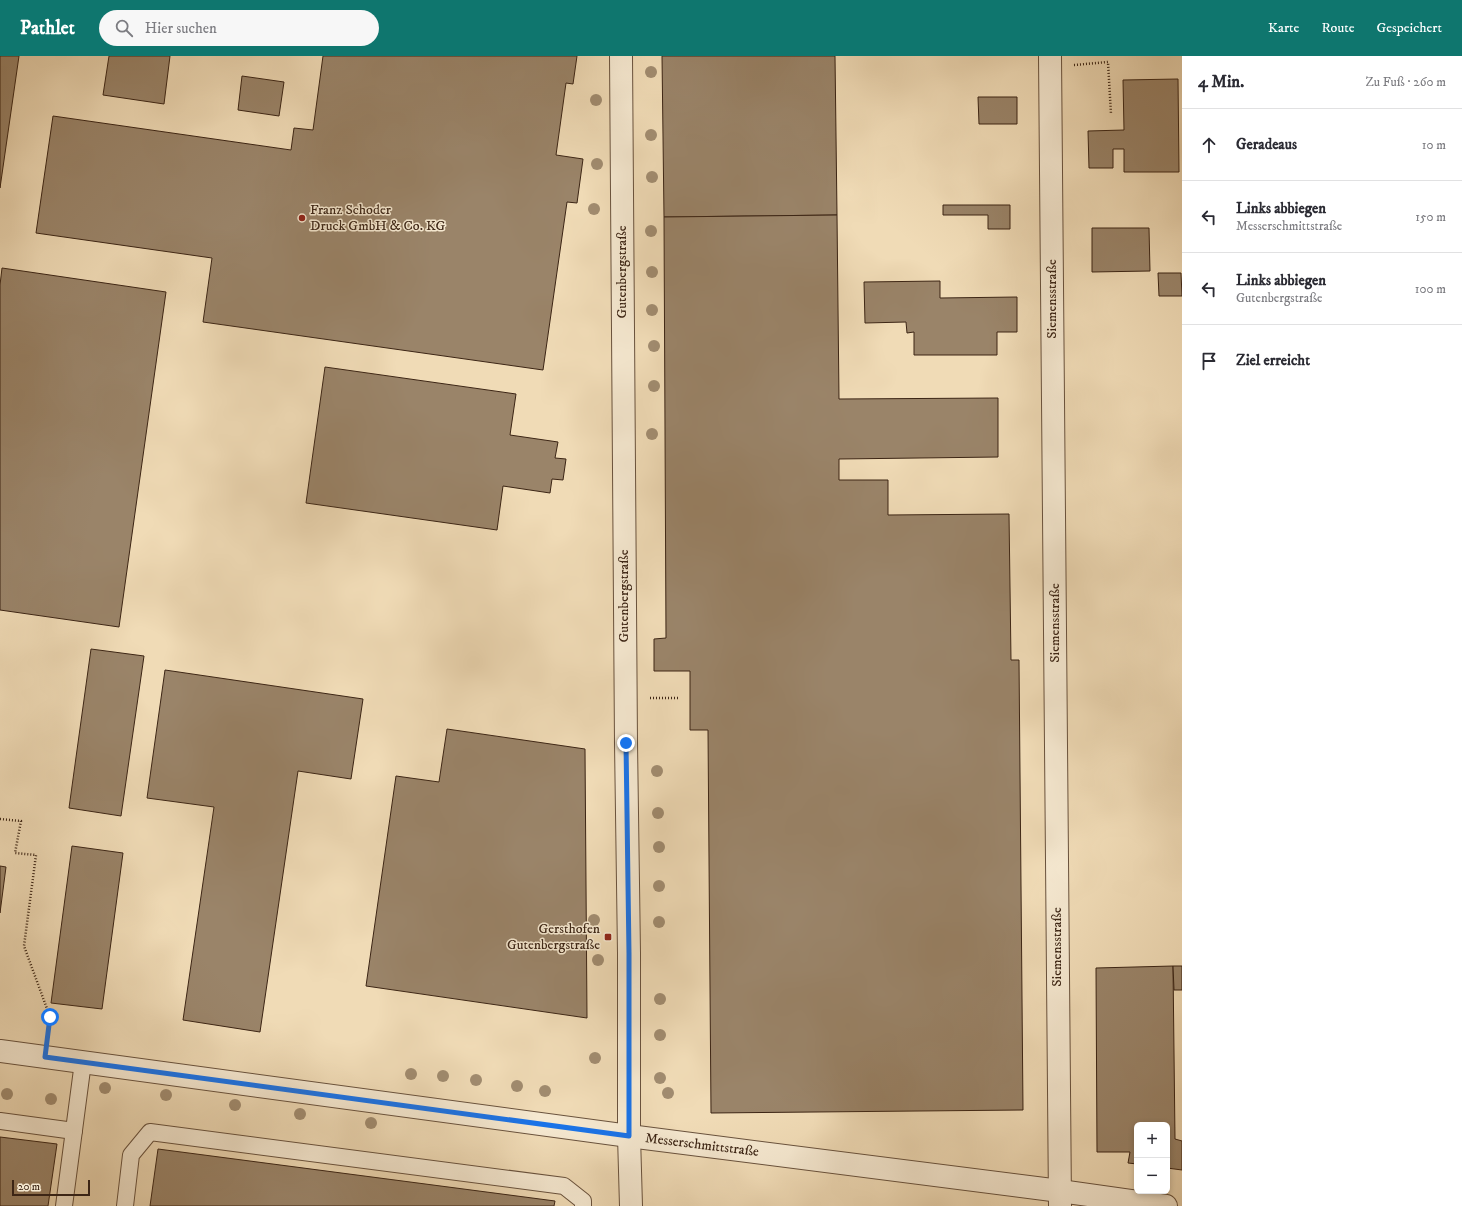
<!DOCTYPE html>
<html lang="de">
<head>
<meta charset="utf-8">
<style>
	body { margin:0; font-family:"IM FELL DW Pica",serif; background:#f7f7f7; color:#2b2b33 }
	.controls { position:absolute; right:12px; bottom:12px; display:grid; overflow:hidden; border-radius:6px; box-shadow:0 2px 6px #0003 }
	.controls button { width:36px; height:36px; display:grid; place-items:center; padding:0; border:0; border-bottom:1px solid #e1e1e2; background:#fff; color:#2b2b33; font:20px sans-serif }
	.scale { position:absolute; left:12px; bottom:10px; width:78px; box-sizing:border-box; padding-left:4px; border:2px solid #3c2515; border-top:0; font-size:11px; line-height:14px; white-space:nowrap; color:#3c2515; -webkit-text-stroke:3px #f5e8d0; paint-order:stroke }
	.stop { position:absolute; width:12px; height:12px; margin:-9px; border:3px solid #1a73e8; border-radius:50%; background:#fff }
	.stop.end { background:#1a73e8; border-color:#fff; box-shadow:0 1px 4px #0008 }
	.list { margin:0; padding:0; list-style:none }
	h2 { display:flex; justify-content:space-between; align-items:center; height:52px; margin:0; padding:0 16px; font-size:17px }
	h2 small { font-size:13px; font-weight:400; color:#7c7c81 }
	.list li { display:grid; grid-template-columns:26px 1fr auto; gap:12px; align-items:center; box-sizing:border-box; height:72px; padding:0 16px; border-top:1px solid #e1e1e2 }
	.list b { display:block; font-size:15px; white-space:nowrap }
	.list p { margin:0; font-size:13px; white-space:nowrap; color:#7c7c81 }
	.list em { font-size:13px; font-style:normal; color:#7c7c81 }
	.icon { flex:none; width:22px; height:22px; fill:none; stroke:currentColor; stroke-width:2; stroke-linecap:round; stroke-linejoin:round }
	.map { position:relative; flex:none; width:1182px; height:1150px; overflow:hidden }
	header { display:flex; align-items:center; gap:24px; box-sizing:border-box; height:56px; padding:0 20px; background:#0f766e; color:#fff }
	header strong { font-size:19px }
	nav { display:flex; gap:22px; margin-inline-start:auto; font-size:14px }
	.search { width:280px; height:36px; background:#f7f7f7; display:flex; align-items:center; gap:10px; box-sizing:border-box; padding:0 14px; border-radius:22px; color:#7c7c81; font-size:15px }
	main { display:flex }
	aside { flex:1; background:#fff }
	.map>svg:first-child { display:block }
	.building { fill:#9a8469; stroke:#3c2515 }
	.lines { fill:none; stroke-linecap:round; stroke-linejoin:round }
	.service-casing { stroke:#69523d; stroke-width:18 }
	.minor-casing { stroke:#69523d; stroke-width:24 }
	.path { stroke:#3c2515; stroke-width:2.5; stroke-dasharray:1 2; stroke-linecap:butt }
	.service { stroke:#f5e8d0; stroke-width:16 }
	.minor { stroke:#f5e8d0; stroke-width:22 }
	.tree { fill:#a18c70 }
	.route { stroke:#1a73e8; stroke-width:5 }
	.poi-dot { fill:#8f2418; stroke:#f5e8d0; stroke-width:1.5 }
	.labels { text-anchor:middle; dominant-baseline:central; stroke-width:3; stroke-linejoin:round; paint-order:stroke }
	.poi-label { font-size:14px; fill:#3c2515; stroke:#f5e8d0; text-anchor:start }
	.street-label { font-size:14px; fill:#3c2515; stroke:#f5e8d0 }
</style>
</head>
<body>
<header>
<strong>Pathlet</strong>
<div class="search"><svg class="icon" aria-label="search" viewBox="0 0 24 24"><circle cx="10" cy="10" r="6"/><path d="M15 15l6 6"/></svg>Hier suchen</div>
<nav><a>Karte</a><a>Route</a><a>Gespeichert</a></nav>
</header>
<main>
<div class="map">
<svg width="1182" height="1150" viewBox="0 0 1182 1150">
	<rect width="100%" height="100%" fill="#f0dbb6"/>
	<filter id="stains"><feTurbulence type="fractalNoise" baseFrequency=".005" numOctaves="4"/><feColorMatrix values="0 0 0 0 .2 0 0 0 0 .09 0 0 0 0 .02 0 0 0 .5 -.17"/></filter>
	<radialGradient id="worn" r=".72"><stop offset=".6" stop-color="#630" stop-opacity="0"/><stop offset="1" stop-color="#630" stop-opacity=".3"/></radialGradient>
	<g class="building">
		<polygon points="0,0 19,0 0,132"/>
		<polygon points="109,0 170,0 164,48 103,39"/>
		<polygon points="323,0 577,0 573,28 566,27 556,99 583,103 577,147 567,146 543,314 203,266 212,202 36,177 53,60 291,94 294,72 313,74"/>
		<polygon points="662,0 835,0 837,159 664,161"/>
		<polygon points="242,20 284,26 279,60 238,54"/>
		<polygon points="1178,23 1179,116 1124,116 1124,93 1113,93 1113,112 1089,112 1088,75 1124,74 1123,24"/>
		<polygon points="978,41 1017,41 1017,68 979,68"/>
		<polygon points="943,149 1010,149 1010,173 988,173 988,159 943,159"/>
		<polygon points="837,159 839,343 998,342 998,401 839,403 839,424 888,424 888,459 1009,458 1011,604 1019,604 1023,1054 711,1057 708,674 690,674 690,615 654,615 654,583 666,582 664,161"/>
		<polygon points="1092,172 1149,172 1150,215 1092,216"/>
		<polygon points="2,212 166,236 119,571 0,554 0,229"/>
		<polygon points="1158,217 1181,217 1182,240 1159,240"/>
		<polygon points="940,225 940,242 1017,241 1017,276 997,276 997,299 914,299 914,276 907,277 906,266 865,267 864,226"/>
		<polygon points="325,311 516,338 510,379 558,386 555,402 566,403 563,424 552,423 550,437 503,430 497,474 306,447"/>
		<polygon points="91,593 144,600 121,760 69,752"/>
		<polygon points="165,614 363,643 351,723 298,715 260,976 183,964 214,751 147,742"/>
		<polygon points="447,673 585,693 587,962 366,930 396,720 439,726"/>
		<polygon points="72,790 123,797 102,953 51,947"/>
		<polygon points="0,810 6,811 0,857"/>
		<polygon points="1173,910 1175,1083 1182,1085 1182,1114 1167,1112 1167,1069 1137,1069 1137,1108 1128,1107 1130,1096 1097,1096 1096,912"/>
		<polygon points="1173,910 1182,910 1182,934 1174,934"/>
		<polygon points="0,1081 57,1088 48,1150 0,1150"/>
		<polygon points="158,1093 555,1145 554,1150 150,1150"/>
	</g>
	<g class="lines">
		<g class="service-casing">
			<g id="service">
				<polyline points="0,1065 74,1075"/>
				<polyline points="64,1150 83,1006"/>
				<polyline points="125,1150 131,1099 150,1076 564,1130 583,1145 583,1150"/>
			</g>
		</g>
		<g class="minor-casing">
			<g id="minor">
				<polyline points="621,0 626,687 629,897 629,1080 631,1150"/>
				<polyline points="1050,0 1060,1149"/>
				<polyline points="0,995 629,1080 1060,1135 1166,1150"/>
			</g>
		</g>
		<g class="path">
			<polyline points="1074,9 1108,6 1111,58"/>
			<polyline points="650,642 679,642"/>
			<polyline points="0,763 21,765 15,797 36,799 24,890 50,961 48,976"/>
		</g>
		<use href="#service" class="service"/>
		<use href="#minor" class="minor"/>
	</g>
	<g class="tree">
		<circle cx="651" cy="16" r="6"/>
		<circle cx="596" cy="44" r="6"/>
		<circle cx="651" cy="79" r="6"/>
		<circle cx="597" cy="108" r="6"/>
		<circle cx="652" cy="121" r="6"/>
		<circle cx="594" cy="153" r="6"/>
		<circle cx="651" cy="175" r="6"/>
		<circle cx="652" cy="216" r="6"/>
		<circle cx="652" cy="254" r="6"/>
		<circle cx="654" cy="290" r="6"/>
		<circle cx="654" cy="330" r="6"/>
		<circle cx="652" cy="378" r="6"/>
		<circle cx="657" cy="715" r="6"/>
		<circle cx="658" cy="757" r="6"/>
		<circle cx="659" cy="791" r="6"/>
		<circle cx="659" cy="830" r="6"/>
		<circle cx="594" cy="864" r="6"/>
		<circle cx="659" cy="866" r="6"/>
		<circle cx="598" cy="904" r="6"/>
		<circle cx="660" cy="943" r="6"/>
		<circle cx="660" cy="979" r="6"/>
		<circle cx="595" cy="1002" r="6"/>
		<circle cx="411" cy="1018" r="6"/>
		<circle cx="443" cy="1020" r="6"/>
		<circle cx="660" cy="1022" r="6"/>
		<circle cx="476" cy="1024" r="6"/>
		<circle cx="517" cy="1030" r="6"/>
		<circle cx="105" cy="1032" r="6"/>
		<circle cx="545" cy="1035" r="6"/>
		<circle cx="668" cy="1037" r="6"/>
		<circle cx="7" cy="1038" r="6"/>
		<circle cx="166" cy="1039" r="6"/>
		<circle cx="51" cy="1043" r="6"/>
		<circle cx="235" cy="1049" r="6"/>
		<circle cx="300" cy="1058" r="6"/>
		<circle cx="371" cy="1067" r="6"/>
	</g>
	<g class="lines">
		<polyline class="route" points="50,961 45,1001 629,1080 629,897 626,687"/>
	</g>
	<g class="poi-dot">
		<circle cx="302" cy="162" r="4"/>
		<rect x="604" y="877" width="8" height="8" rx="2"/>
	</g>
	<g class="labels">
		<g class="poi-label">
			<text x="310" y="154">Franz Schoder<tspan x="310" dy="16">Druck GmbH &amp; Co. KG</tspan></text>
			<text x="600" y="873" text-anchor="end">Gersthofen<tspan x="600" dy="16">Gutenbergstraße</tspan></text>
		</g>
		<g class="street-label">
			<text transform="translate(622 216) rotate(-90)">Gutenbergstraße</text>
			<text transform="translate(1052 243) rotate(-90)">Siemensstraße</text>
			<text transform="translate(624 540) rotate(-90)">Gutenbergstraße</text>
			<text transform="translate(1055 567) rotate(-90)">Siemensstraße</text>
			<text transform="translate(1057 891) rotate(-90)">Siemensstraße</text>
			<text transform="translate(702 1089) rotate(7)">Messerschmittstraße</text>
		</g>
	</g>
	<rect width="100%" height="100%" filter="url(#stains)"/>
	<rect width="100%" height="100%" fill="url(#worn)"/>
</svg>
<div class="controls">
<button>+</button>
<button>−</button>
</div>
<div class="scale">20 m</div>
<div class="stop" style="left:50px;top:961px"></div>
<div class="stop end" style="left:626px;top:687px"></div>
</div>
<aside>
<h2>4 Min.<small>Zu Fuß · 260 m</small></h2>
<ul class="list">
<li><svg class="icon" aria-label="ahead" viewBox="0 0 24 24"><path d="M12 20V5M6 11l6-6 6 6"/></svg><div><b>Geradeaus</b></div><em>10 m</em></li>
<li><svg class="icon" aria-label="left" viewBox="0 0 24 24"><path d="M17 20v-9H6M10 6l-5 5 5 5"/></svg><div><b>Links abbiegen</b><p>Messerschmittstraße</p></div><em>150 m</em></li>
<li><svg class="icon" aria-label="left" viewBox="0 0 24 24"><path d="M17 20v-9H6M10 6l-5 5 5 5"/></svg><div><b>Links abbiegen</b><p>Gutenbergstraße</p></div><em>100 m</em></li>
<li><svg class="icon" aria-label="arrive" viewBox="0 0 24 24"><path d="M6 21V4h12l-3 4 3 4H6"/></svg><div><b>Ziel erreicht</b></div></li>
</ul>
</aside>
</main>
</body>
</html>
